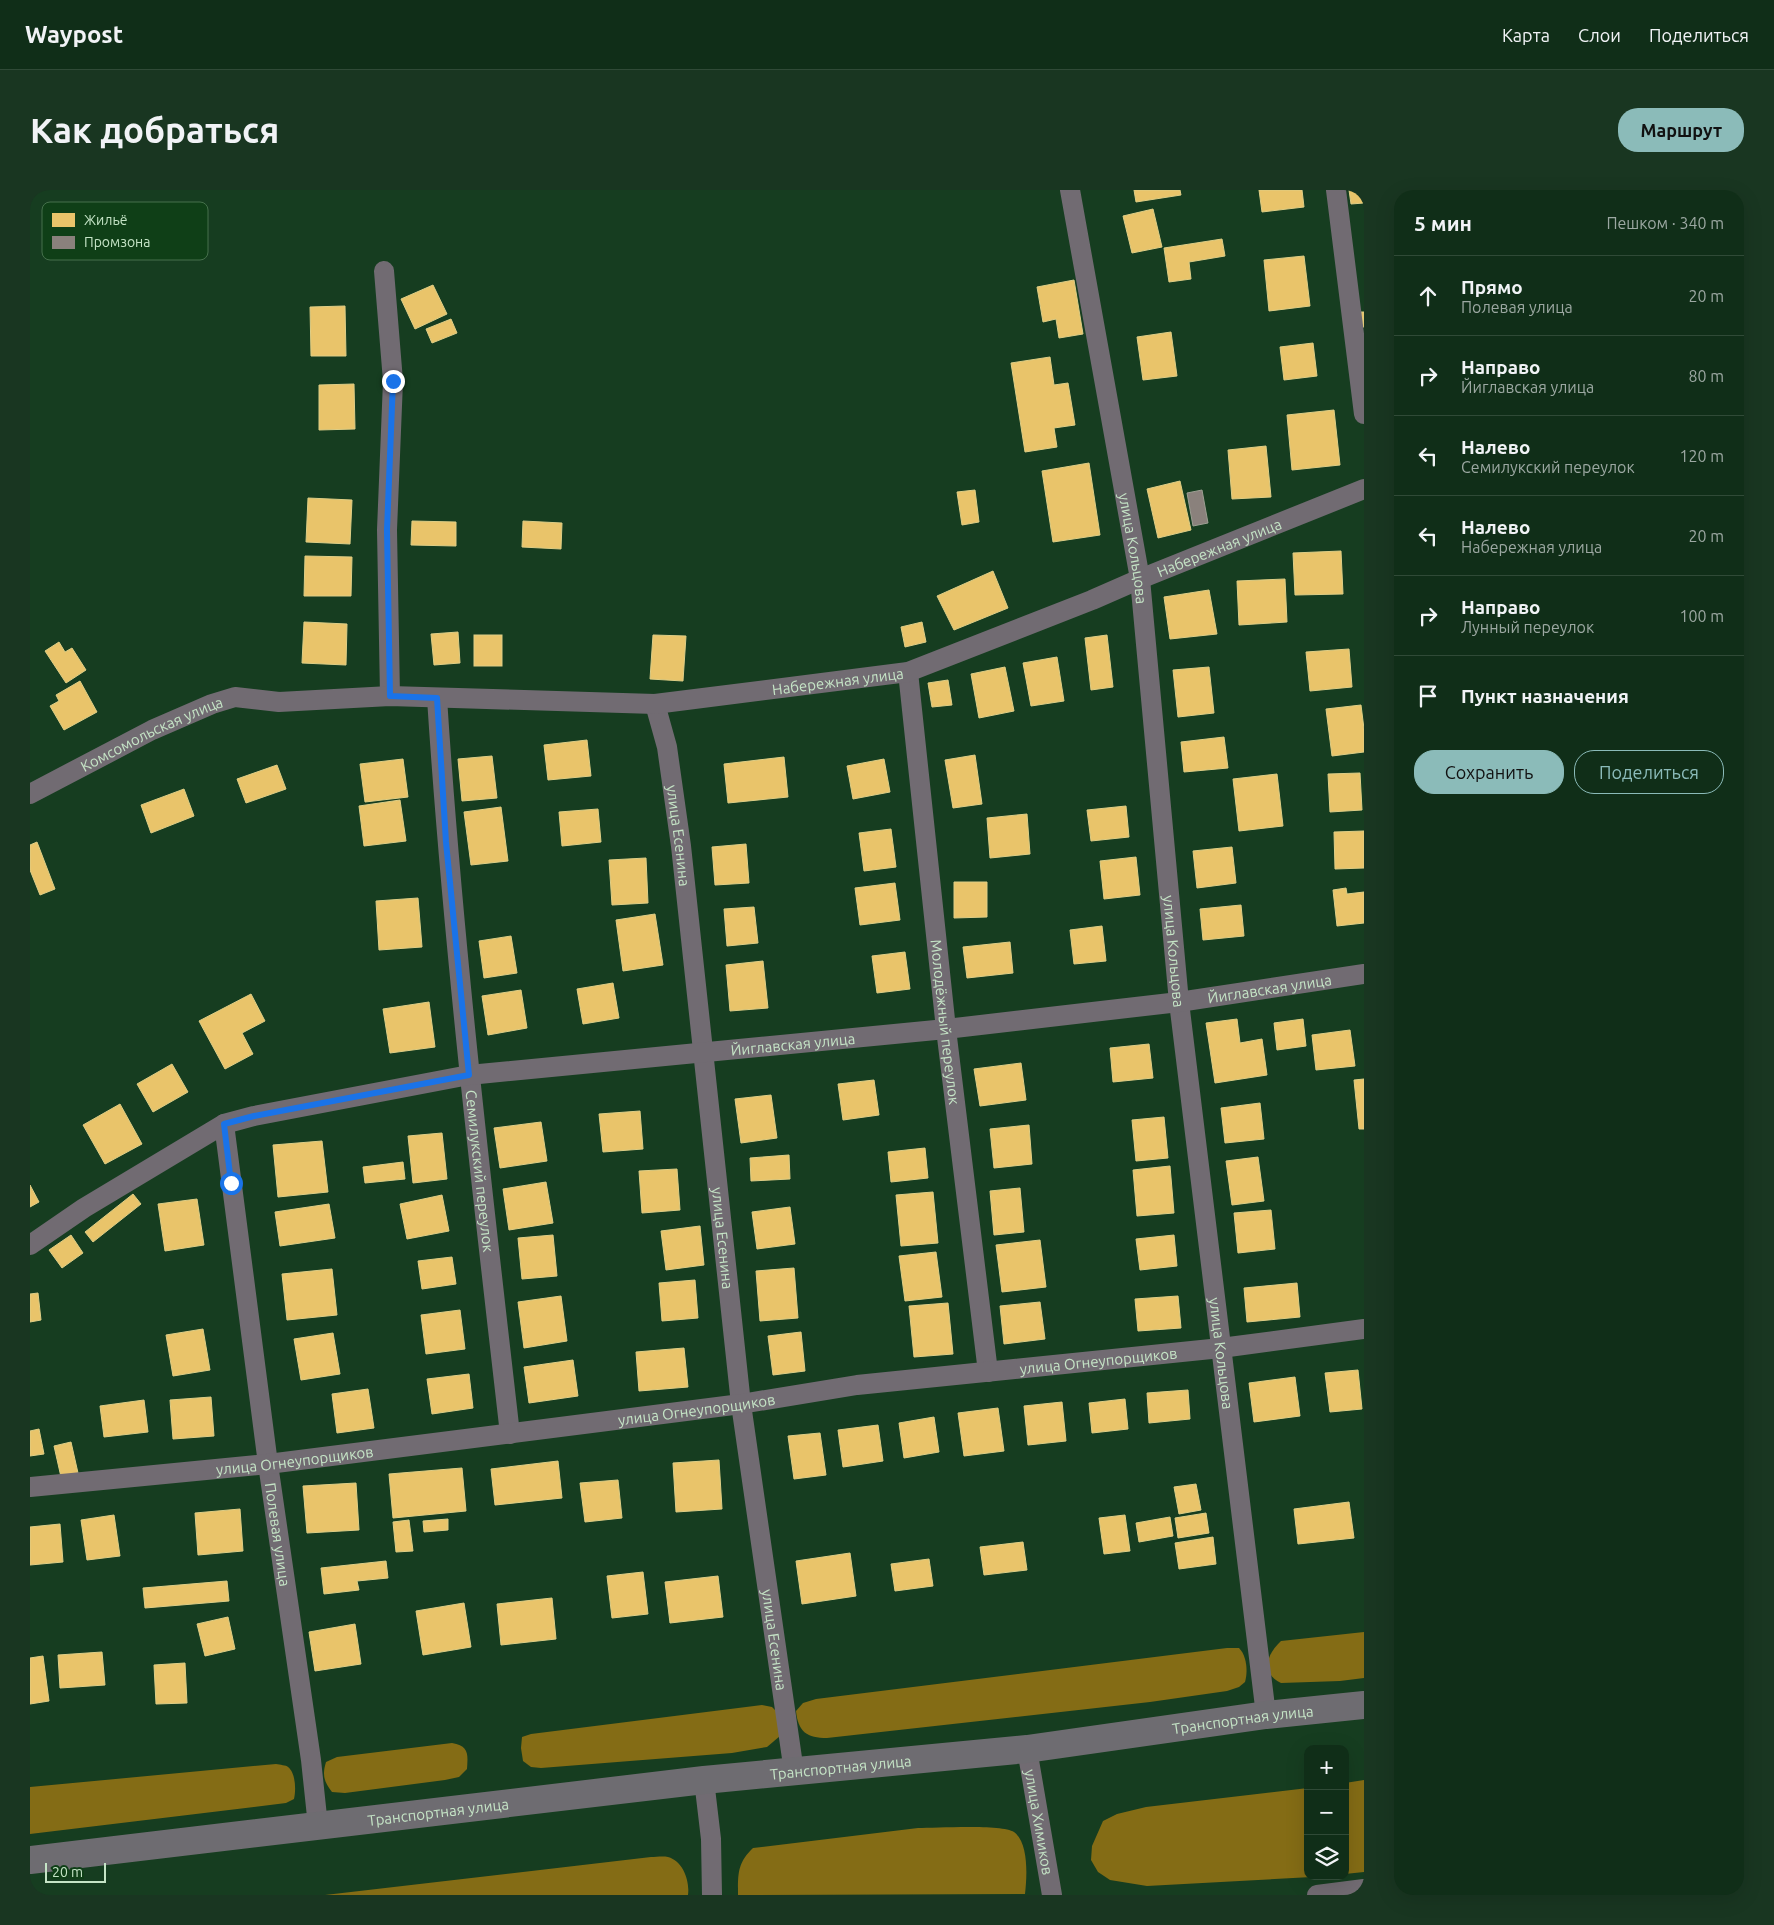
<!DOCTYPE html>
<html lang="ru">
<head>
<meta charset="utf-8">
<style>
	body { margin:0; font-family:Ubuntu,sans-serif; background:#193621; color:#f1f3f6 }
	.controls { position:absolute; right:15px; bottom:15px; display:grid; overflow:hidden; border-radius:10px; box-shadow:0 5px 20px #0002 }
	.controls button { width:45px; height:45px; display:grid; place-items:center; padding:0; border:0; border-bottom:1px solid #304a37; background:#102e18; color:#f1f3f6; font:25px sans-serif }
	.scale { position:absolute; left:15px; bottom:12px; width:61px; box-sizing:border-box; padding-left:5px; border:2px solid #c5e4c6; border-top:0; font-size:14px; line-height:18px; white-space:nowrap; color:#c5e4c6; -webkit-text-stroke:4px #0f3f17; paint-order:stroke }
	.stop { position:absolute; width:15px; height:15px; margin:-11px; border:4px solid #1a73e8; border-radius:50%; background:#fff }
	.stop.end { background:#1a73e8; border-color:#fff; box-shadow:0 1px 5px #0008 }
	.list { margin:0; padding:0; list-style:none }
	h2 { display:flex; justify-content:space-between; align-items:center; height:65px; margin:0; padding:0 20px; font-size:21px }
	h2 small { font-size:16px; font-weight:400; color:#9ca8a2 }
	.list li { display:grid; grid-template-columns:32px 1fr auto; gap:15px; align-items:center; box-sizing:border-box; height:80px; padding:0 20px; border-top:1px solid #304a37 }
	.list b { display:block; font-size:19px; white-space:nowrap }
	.list p { margin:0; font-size:16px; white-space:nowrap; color:#9ca8a2 }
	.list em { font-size:16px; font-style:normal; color:#9ca8a2 }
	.actions { display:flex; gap:10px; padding:15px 20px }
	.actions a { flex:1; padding:11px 0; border:1px solid #8bbbb9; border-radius:20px; text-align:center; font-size:18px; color:#8bbbb9 }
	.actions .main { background:#8bbbb9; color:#111 }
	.icon { flex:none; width:28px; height:28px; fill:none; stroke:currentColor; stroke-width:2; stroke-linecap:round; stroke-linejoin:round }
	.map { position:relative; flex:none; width:1334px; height:1705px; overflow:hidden; border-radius:20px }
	header { display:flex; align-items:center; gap:30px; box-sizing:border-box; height:70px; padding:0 25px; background:#102e18; border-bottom:1px solid #304a37 }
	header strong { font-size:24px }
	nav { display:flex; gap:28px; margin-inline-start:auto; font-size:18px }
	.intro { display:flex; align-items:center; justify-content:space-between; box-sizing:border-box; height:120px; padding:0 30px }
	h1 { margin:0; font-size:35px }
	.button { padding:12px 22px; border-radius:20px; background:#8bbbb9; color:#111; font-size:18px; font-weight:700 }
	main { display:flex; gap:30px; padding:0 30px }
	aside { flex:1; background:#102e18; border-radius:20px; box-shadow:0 5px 20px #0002 }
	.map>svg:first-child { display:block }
	.forest { fill:#846c15 }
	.homes { fill:#e9c46a; stroke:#dece86 }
	.industry { fill:#8a817c; stroke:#9c9f92 }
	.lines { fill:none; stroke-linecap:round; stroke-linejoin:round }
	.minor { stroke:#716b72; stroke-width:20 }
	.secondary { stroke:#6e6c71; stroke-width:28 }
	.route { stroke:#1a73e8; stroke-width:6 }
	.labels { text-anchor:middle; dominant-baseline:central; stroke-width:5; stroke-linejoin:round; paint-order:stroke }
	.street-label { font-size:15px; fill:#c5e4c6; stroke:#0f3f17 }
	.key { fill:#0f3f17; stroke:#46714c; stroke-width:1 }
	.key-label { font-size:14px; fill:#c5e4c6 }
</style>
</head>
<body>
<header>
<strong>Waypost</strong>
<nav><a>Карта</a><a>Слои</a><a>Поделиться</a></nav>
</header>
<div class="intro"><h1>Как добраться</h1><a class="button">Маршрут</a></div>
<main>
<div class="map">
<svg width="1334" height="1705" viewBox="0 0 1334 1705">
	<rect width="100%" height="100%" fill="#163d20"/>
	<g class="forest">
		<path d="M 1334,1442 L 1334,1488 L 1310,1491 L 1251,1493 C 1230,1483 1237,1464 1251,1451 Z"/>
		<path d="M 1197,1458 L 1209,1458 C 1217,1466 1218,1482 1215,1492 L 1209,1497 L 1197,1501 L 1120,1512 L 797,1548 C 777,1548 768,1542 766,1521 L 773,1513 L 786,1509 Z"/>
		<polygon points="732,1515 742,1517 746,1521 750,1546 737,1557 702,1563 511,1578 501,1577 493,1571 491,1558 492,1547 501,1544"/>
		<path d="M 422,1553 C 439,1556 438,1564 437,1579 L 429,1587 L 415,1590 L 315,1603 L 302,1602 C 294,1592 292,1585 296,1572 L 307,1567 Z"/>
		<path d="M 246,1574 C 250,1575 256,1575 258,1577 C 266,1583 266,1601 264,1609 L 256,1613 L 0,1644 L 0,1597 Z"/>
		<polygon points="1334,1590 1334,1682 1315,1684 1315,1593"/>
		<polygon points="1278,1598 1278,1686 1300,1686 1117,1696 1080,1690 1068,1682 1061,1670 1062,1656 1073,1631 1087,1624 1116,1617"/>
		<path d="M 888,1638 C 906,1638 972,1634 984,1642 C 999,1653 997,1687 995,1704 L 708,1705 C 708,1685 707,1673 723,1658 Z"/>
		<path d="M 621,1667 C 626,1667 633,1666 638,1667 C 653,1671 660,1691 658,1705 L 295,1705 Z"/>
	</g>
	<g class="homes">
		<polygon points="1104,0 1150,0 1151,5 1106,12"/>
		<polygon points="1229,0 1272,0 1274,17 1232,22"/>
		<polygon points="1319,0 1334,0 1334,13 1321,14"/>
		<polygon points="1123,19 1132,57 1102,63 1093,26"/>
		<polygon points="1192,49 1195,66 1159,72 1161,89 1139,92 1134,58"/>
		<polygon points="1274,66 1280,116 1239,121 1234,70"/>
		<polygon points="1044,90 1053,144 1029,148 1026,129 1013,132 1007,97"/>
		<polygon points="403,95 417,124 385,139 371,109"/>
		<polygon points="315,116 316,166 281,166 280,117"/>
		<polygon points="1331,122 1334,122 1334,137 1333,137"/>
		<polygon points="421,129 427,143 402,153 396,139"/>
		<polygon points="1141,142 1147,186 1113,190 1107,147"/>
		<polygon points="1283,153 1287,186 1254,190 1250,157"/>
		<polygon points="1020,167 1024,195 1038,193 1045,235 1024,238 1027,257 995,262 981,173"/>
		<polygon points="324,194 325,239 289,240 289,195"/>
		<polygon points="1304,220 1310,275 1262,280 1257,225"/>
		<polygon points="1236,256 1241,307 1202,309 1198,260"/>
		<polygon points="1059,273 1070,345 1023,352 1012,281"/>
		<polygon points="1150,291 1161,340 1128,348 1117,299"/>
		<polygon points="945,300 949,332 932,335 927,302"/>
		<polygon points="278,308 322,310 320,354 276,352"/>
		<polygon points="382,331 426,332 426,356 381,355"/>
		<polygon points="493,331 532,333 531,359 492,357"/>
		<polygon points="1311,361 1313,404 1265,405 1263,363"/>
		<polygon points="275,366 322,367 321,406 274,406"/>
		<polygon points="963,381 978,418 924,440 907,406"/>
		<polygon points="1255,389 1257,432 1209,435 1207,391"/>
		<polygon points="1179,400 1187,444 1140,449 1134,407"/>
		<polygon points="274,432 317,434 316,475 272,473"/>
		<polygon points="892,432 896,452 875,457 871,437"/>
		<polygon points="428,442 430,473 404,475 401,444"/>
		<rect x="444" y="445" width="28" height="31"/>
		<polygon points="623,445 656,446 653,491 620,489"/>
		<polygon points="1077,445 1083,497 1061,500 1055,448"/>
		<polygon points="29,452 35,462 42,458 56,480 36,493 15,461"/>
		<polygon points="1319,459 1322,497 1280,501 1276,462"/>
		<polygon points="1027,467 1034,511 1001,516 993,473"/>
		<polygon points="975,477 984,521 949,528 941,484"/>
		<polygon points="1179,477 1184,523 1148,527 1143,480"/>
		<polygon points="918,490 922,515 902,517 898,493"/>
		<polygon points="50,491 67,522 34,540 20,516 29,511 26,505"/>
		<polygon points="1331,515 1334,539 1334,562 1302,566 1296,519"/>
		<polygon points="1194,547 1198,578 1154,582 1151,552"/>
		<polygon points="557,550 561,586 518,590 514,555"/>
		<polygon points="945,565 952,614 923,618 915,570"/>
		<polygon points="462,566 467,608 432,611 428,569"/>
		<polygon points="754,567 758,607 698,613 694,574"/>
		<polygon points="373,569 378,607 335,612 330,574"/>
		<polygon points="854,569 860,602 823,609 817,576"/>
		<polygon points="247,575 256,599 216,613 207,589"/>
		<polygon points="1330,583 1332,620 1300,622 1298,584"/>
		<polygon points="1247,584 1253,636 1209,641 1203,589"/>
		<polygon points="154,599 164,626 121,643 111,615"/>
		<polygon points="370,610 376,651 334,656 329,616"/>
		<polygon points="1096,616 1099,647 1061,651 1057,620"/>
		<polygon points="471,617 478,671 441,675 434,622"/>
		<polygon points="568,619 571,652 532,656 529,622"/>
		<polygon points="997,624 1000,664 960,668 957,628"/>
		<polygon points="861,639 866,677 834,681 829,643"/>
		<polygon points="1334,641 1334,678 1305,679 1304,642"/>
		<polygon points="7,652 25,699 10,705 0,680 0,655"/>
		<polygon points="716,654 719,693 685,695 682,657"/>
		<polygon points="1202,657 1206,693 1167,698 1163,661"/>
		<polygon points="1106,667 1110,705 1074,709 1070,671"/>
		<polygon points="616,668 618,713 582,715 579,670"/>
		<polygon points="924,692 957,692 957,727 924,728"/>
		<polygon points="865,693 870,730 830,735 825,698"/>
		<polygon points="1316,698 1317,704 1334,702 1334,733 1307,736 1303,700"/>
		<polygon points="388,708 392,757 349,760 346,711"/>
		<polygon points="1211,715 1214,746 1173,750 1170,719"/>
		<polygon points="724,717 728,753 697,756 694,719"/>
		<polygon points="625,724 633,775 593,781 586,730"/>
		<polygon points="1072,736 1076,771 1044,774 1040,740"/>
		<polygon points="481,746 487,783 454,788 449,751"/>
		<polygon points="980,752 983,783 937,788 933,757"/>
		<polygon points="875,762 880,799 847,803 842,766"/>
		<polygon points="733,771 738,818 700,821 696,775"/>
		<polygon points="583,793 589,828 553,834 547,799"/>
		<polygon points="491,800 497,838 458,845 452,806"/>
		<polygon points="221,804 235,831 212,843 223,864 195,879 169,831"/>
		<polygon points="399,812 405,857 360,863 353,819"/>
		<polygon points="1207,829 1210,853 1232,849 1237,885 1185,893 1176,833"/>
		<polygon points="1273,829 1276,856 1247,860 1244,833"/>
		<polygon points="1320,840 1325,876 1286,880 1282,845"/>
		<polygon points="1119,854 1123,888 1083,892 1080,858"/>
		<polygon points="991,873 996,910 950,916 944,879"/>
		<polygon points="142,874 158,902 123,922 107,894"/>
		<polygon points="1334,889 1334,939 1329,939 1324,890"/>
		<polygon points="844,890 849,925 813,930 808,894"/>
		<polygon points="741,905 747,948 711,953 705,909"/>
		<polygon points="1230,913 1234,949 1195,953 1191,918"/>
		<polygon points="90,914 112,954 75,974 53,935"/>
		<polygon points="610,921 613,959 573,962 569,924"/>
		<polygon points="1134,927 1138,968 1106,971 1102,930"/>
		<polygon points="511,932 517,971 470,978 464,938"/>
		<polygon points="999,935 1002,974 964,978 960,939"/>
		<polygon points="412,943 417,989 383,993 378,946"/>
		<polygon points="292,951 298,1002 248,1007 243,955"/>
		<polygon points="895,958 898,988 861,992 858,962"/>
		<polygon points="759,965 760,989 721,991 720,968"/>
		<polygon points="1228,967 1234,1011 1202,1015 1196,971"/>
		<polygon points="373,972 375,989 335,993 333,977"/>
		<polygon points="1140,976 1144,1023 1107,1026 1103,980"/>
		<polygon points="647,979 650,1020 612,1023 609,981"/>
		<polygon points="516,992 523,1033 479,1040 473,999"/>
		<polygon points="0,995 9,1012 0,1017"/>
		<polygon points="990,998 994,1042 964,1045 960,1001"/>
		<polygon points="903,1002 908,1053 871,1056 866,1005"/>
		<polygon points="103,1004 111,1014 63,1052 55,1042"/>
		<polygon points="412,1005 419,1041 377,1049 370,1014"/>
		<polygon points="167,1009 174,1055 135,1061 128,1014"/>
		<polygon points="299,1014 305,1048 250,1056 245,1022"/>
		<polygon points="760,1017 765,1054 727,1059 722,1022"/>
		<polygon points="1241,1020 1245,1059 1208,1063 1204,1023"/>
		<polygon points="670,1036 674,1075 636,1080 631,1041"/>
		<polygon points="41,1045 53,1063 32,1078 19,1060"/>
		<polygon points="523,1045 527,1086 492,1089 488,1048"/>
		<polygon points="1144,1045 1147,1076 1110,1080 1106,1049"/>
		<polygon points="1010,1050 1016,1097 972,1102 966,1055"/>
		<polygon points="906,1062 912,1107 875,1111 869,1066"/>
		<polygon points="422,1067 426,1094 392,1099 388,1071"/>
		<polygon points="764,1078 768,1128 730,1131 726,1081"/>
		<polygon points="302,1079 307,1125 257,1130 252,1084"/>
		<polygon points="665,1090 668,1128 632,1131 629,1093"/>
		<polygon points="1267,1093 1270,1127 1217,1132 1214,1098"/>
		<polygon points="8,1103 11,1130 0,1132 0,1104"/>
		<polygon points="531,1106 537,1151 494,1158 488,1112"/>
		<polygon points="1148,1106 1151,1138 1108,1141 1105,1109"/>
		<polygon points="1010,1112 1015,1149 974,1154 970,1116"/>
		<polygon points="918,1113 923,1164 884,1167 879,1116"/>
		<polygon points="430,1120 435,1159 396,1164 391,1125"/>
		<polygon points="173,1139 180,1180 143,1186 136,1145"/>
		<polygon points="771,1142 775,1181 743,1185 738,1146"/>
		<polygon points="303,1143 310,1184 271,1190 264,1149"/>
		<polygon points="654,1158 658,1197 609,1201 606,1162"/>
		<polygon points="543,1170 548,1206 499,1213 494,1177"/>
		<polygon points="1328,1180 1332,1219 1300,1222 1295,1183"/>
		<polygon points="439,1184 443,1218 402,1224 397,1189"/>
		<polygon points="1265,1187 1270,1226 1224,1232 1219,1193"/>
		<polygon points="338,1199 344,1238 307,1243 302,1204"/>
		<polygon points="1158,1200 1160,1229 1119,1233 1117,1203"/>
		<polygon points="181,1207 184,1246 143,1249 140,1210"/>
		<polygon points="1095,1209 1098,1239 1062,1243 1059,1213"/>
		<polygon points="114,1210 118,1242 74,1247 70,1216"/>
		<polygon points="1032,1212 1036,1251 998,1255 994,1216"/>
		<polygon points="968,1218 974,1261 934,1266 928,1223"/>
		<polygon points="904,1227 909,1262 874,1268 869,1233"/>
		<polygon points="848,1235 853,1271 813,1277 808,1240"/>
		<polygon points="9,1239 14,1264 0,1266 0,1241"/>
		<polygon points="790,1243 796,1285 764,1289 758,1246"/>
		<polygon points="41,1252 48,1283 31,1287 24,1256"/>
		<polygon points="689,1270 692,1319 646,1322 643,1273"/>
		<polygon points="528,1271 532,1308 465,1315 461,1279"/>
		<polygon points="432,1278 436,1321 363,1328 359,1284"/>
		<polygon points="588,1290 592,1328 555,1332 550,1293"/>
		<polygon points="326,1293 329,1340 277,1343 273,1296"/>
		<polygon points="1166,1294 1171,1320 1149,1324 1144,1297"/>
		<polygon points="1319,1312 1324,1348 1268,1354 1264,1319"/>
		<polygon points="210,1319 213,1361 168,1365 165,1323"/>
		<polygon points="1176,1323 1179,1343 1148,1348 1145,1328"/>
		<polygon points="84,1325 90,1366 57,1370 51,1330"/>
		<polygon points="1095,1325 1100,1361 1074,1364 1069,1328"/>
		<polygon points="1140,1327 1143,1346 1109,1352 1106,1333"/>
		<polygon points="418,1329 418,1340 394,1342 393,1331"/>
		<polygon points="379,1330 383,1361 366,1362 363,1332"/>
		<polygon points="30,1334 33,1372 0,1375 0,1337"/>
		<polygon points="1183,1347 1186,1374 1149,1379 1145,1353"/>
		<polygon points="993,1352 997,1380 954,1385 950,1357"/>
		<polygon points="820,1363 826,1406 772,1414 766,1371"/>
		<polygon points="899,1369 903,1396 865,1401 861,1374"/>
		<polygon points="356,1371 358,1388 327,1391 329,1400 294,1404 291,1378"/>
		<polygon points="613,1382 618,1424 582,1428 577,1386"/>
		<polygon points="688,1386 693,1427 640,1433 635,1392"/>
		<polygon points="197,1391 199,1411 115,1418 113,1398"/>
		<polygon points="522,1408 526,1449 471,1455 467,1414"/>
		<polygon points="434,1413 441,1457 393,1465 386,1421"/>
		<polygon points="198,1427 205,1459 175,1466 167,1434"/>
		<polygon points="325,1434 331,1474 285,1481 279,1442"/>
		<polygon points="72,1462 75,1495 30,1498 28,1465"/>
		<polygon points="13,1466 19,1511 0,1514 0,1468"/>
		<polygon points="155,1473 157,1513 126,1514 124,1475"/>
	</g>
	<polygon class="industry" points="1172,300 1178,333 1163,336 1157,303"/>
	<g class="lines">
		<g class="minor">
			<path id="s1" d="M 1040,0 L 1110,389 L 1149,812 L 1236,1525"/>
			<polyline points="1306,0 1334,224"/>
			<polyline points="354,81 363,191 357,340 360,506"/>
			<path id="s2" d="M 878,482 L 916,839 L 958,1182"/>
			<path id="s3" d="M 407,508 C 423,755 452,999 480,1244"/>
			<path id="s4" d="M 625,514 L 637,557 L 651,656 L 711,1214 L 764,1582"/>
			<path id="s5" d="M 0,604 L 122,540 L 182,514 L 205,507 L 249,512 L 360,506 L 625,514 L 878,482 L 1062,410 L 1110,389 L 1334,299"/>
			<path id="s6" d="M 194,934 L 238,1274 L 281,1570 L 288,1636"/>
			<path id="s7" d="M 0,1055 L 54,1018 L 194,934 L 224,926 L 439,885 L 916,839 L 1149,812 L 1334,784"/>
			<path id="s8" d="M 0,1297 L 238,1274 L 711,1214 L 827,1195 L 1191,1158 L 1334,1139"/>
			<path id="s9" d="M 997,1559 L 1022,1705"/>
			<polyline points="674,1590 681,1649 682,1705"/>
			<polyline points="1287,1705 1334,1699"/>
		</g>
		<path class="secondary" id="s10" d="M 0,1670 L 674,1590 L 997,1559 L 1236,1525 L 1334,1515"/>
	</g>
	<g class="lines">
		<polyline class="route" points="201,993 194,934 224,926 439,885 416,652 407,508 360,506 357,340 363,191"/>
	</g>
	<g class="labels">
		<g class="street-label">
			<text stroke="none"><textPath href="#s5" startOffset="1238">Набережная улица</textPath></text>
			<text stroke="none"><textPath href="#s1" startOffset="364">улица Кольцова</textPath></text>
			<text stroke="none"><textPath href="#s5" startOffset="832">Набережная улица</textPath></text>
			<text stroke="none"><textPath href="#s5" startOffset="136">Комсомольская улица</textPath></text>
			<text stroke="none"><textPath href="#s4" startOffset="134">улица Есенина</textPath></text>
			<text stroke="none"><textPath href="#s1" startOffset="769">улица Кольцова</textPath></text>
			<text stroke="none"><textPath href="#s7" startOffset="1284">Йиглавская улица</textPath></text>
			<text stroke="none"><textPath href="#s2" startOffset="352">Молодёжный переулок</textPath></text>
			<text stroke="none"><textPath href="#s7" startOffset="804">Йиглавская улица</textPath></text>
			<text stroke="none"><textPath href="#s3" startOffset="475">Семилукский переулок</textPath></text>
			<text stroke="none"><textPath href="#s4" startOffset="539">улица Есенина</textPath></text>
			<text stroke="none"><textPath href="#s1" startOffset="1174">улица Кольцова</textPath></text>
			<text stroke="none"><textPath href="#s8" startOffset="1076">улица Огнеупорщиков</textPath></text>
			<text stroke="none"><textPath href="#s8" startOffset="671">улица Огнеупорщиков</textPath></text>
			<text stroke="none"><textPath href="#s8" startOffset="266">улица Огнеупорщиков</textPath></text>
			<text stroke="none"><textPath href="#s6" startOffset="414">Полевая улица</textPath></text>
			<text stroke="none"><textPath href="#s4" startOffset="944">улица Есенина</textPath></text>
			<text stroke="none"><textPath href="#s10" startOffset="1221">Транспортная улица</textPath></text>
			<text stroke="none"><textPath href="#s10" startOffset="816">Транспортная улица</textPath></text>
			<text stroke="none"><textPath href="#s10" startOffset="411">Транспортная улица</textPath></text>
			<text stroke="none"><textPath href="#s9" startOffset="74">улица Химиков</textPath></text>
		</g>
	</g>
	<rect x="12" y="12" width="166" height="58" rx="8" class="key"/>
	<rect x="22" y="23" width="23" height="14" fill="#e9c46a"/>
	<rect x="22" y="46" width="23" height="13" fill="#8a817c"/>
	<g class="key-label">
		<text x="54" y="35">Жильё</text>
		<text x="54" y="57">Промзона</text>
	</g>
</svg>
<div class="controls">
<button>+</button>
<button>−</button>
<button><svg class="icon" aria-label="layers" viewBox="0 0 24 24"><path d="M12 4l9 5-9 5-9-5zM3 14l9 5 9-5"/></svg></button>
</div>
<div class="scale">20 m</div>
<div class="stop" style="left:201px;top:993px"></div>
<div class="stop end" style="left:363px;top:191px"></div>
</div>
<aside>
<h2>5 мин<small>Пешком · 340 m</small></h2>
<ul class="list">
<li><svg class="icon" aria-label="ahead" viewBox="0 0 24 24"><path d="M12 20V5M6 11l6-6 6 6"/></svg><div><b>Прямо</b><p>Полевая улица</p></div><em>20 m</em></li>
<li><svg class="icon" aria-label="right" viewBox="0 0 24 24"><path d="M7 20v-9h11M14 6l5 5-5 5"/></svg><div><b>Направо</b><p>Йиглавская улица</p></div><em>80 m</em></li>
<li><svg class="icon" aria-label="left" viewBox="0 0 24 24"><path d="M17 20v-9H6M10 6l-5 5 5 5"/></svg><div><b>Налево</b><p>Семилукский переулок</p></div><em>120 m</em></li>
<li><svg class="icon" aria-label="left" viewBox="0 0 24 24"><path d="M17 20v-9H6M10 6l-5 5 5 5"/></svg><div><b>Налево</b><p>Набережная улица</p></div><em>20 m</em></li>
<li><svg class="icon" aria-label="right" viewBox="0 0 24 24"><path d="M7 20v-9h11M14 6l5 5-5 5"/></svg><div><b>Направо</b><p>Лунный переулок</p></div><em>100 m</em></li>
<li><svg class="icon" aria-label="arrive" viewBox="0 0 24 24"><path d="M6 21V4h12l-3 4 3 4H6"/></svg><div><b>Пункт назначения</b></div></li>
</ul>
<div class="actions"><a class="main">Сохранить</a><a>Поделиться</a></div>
</aside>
</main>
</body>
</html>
